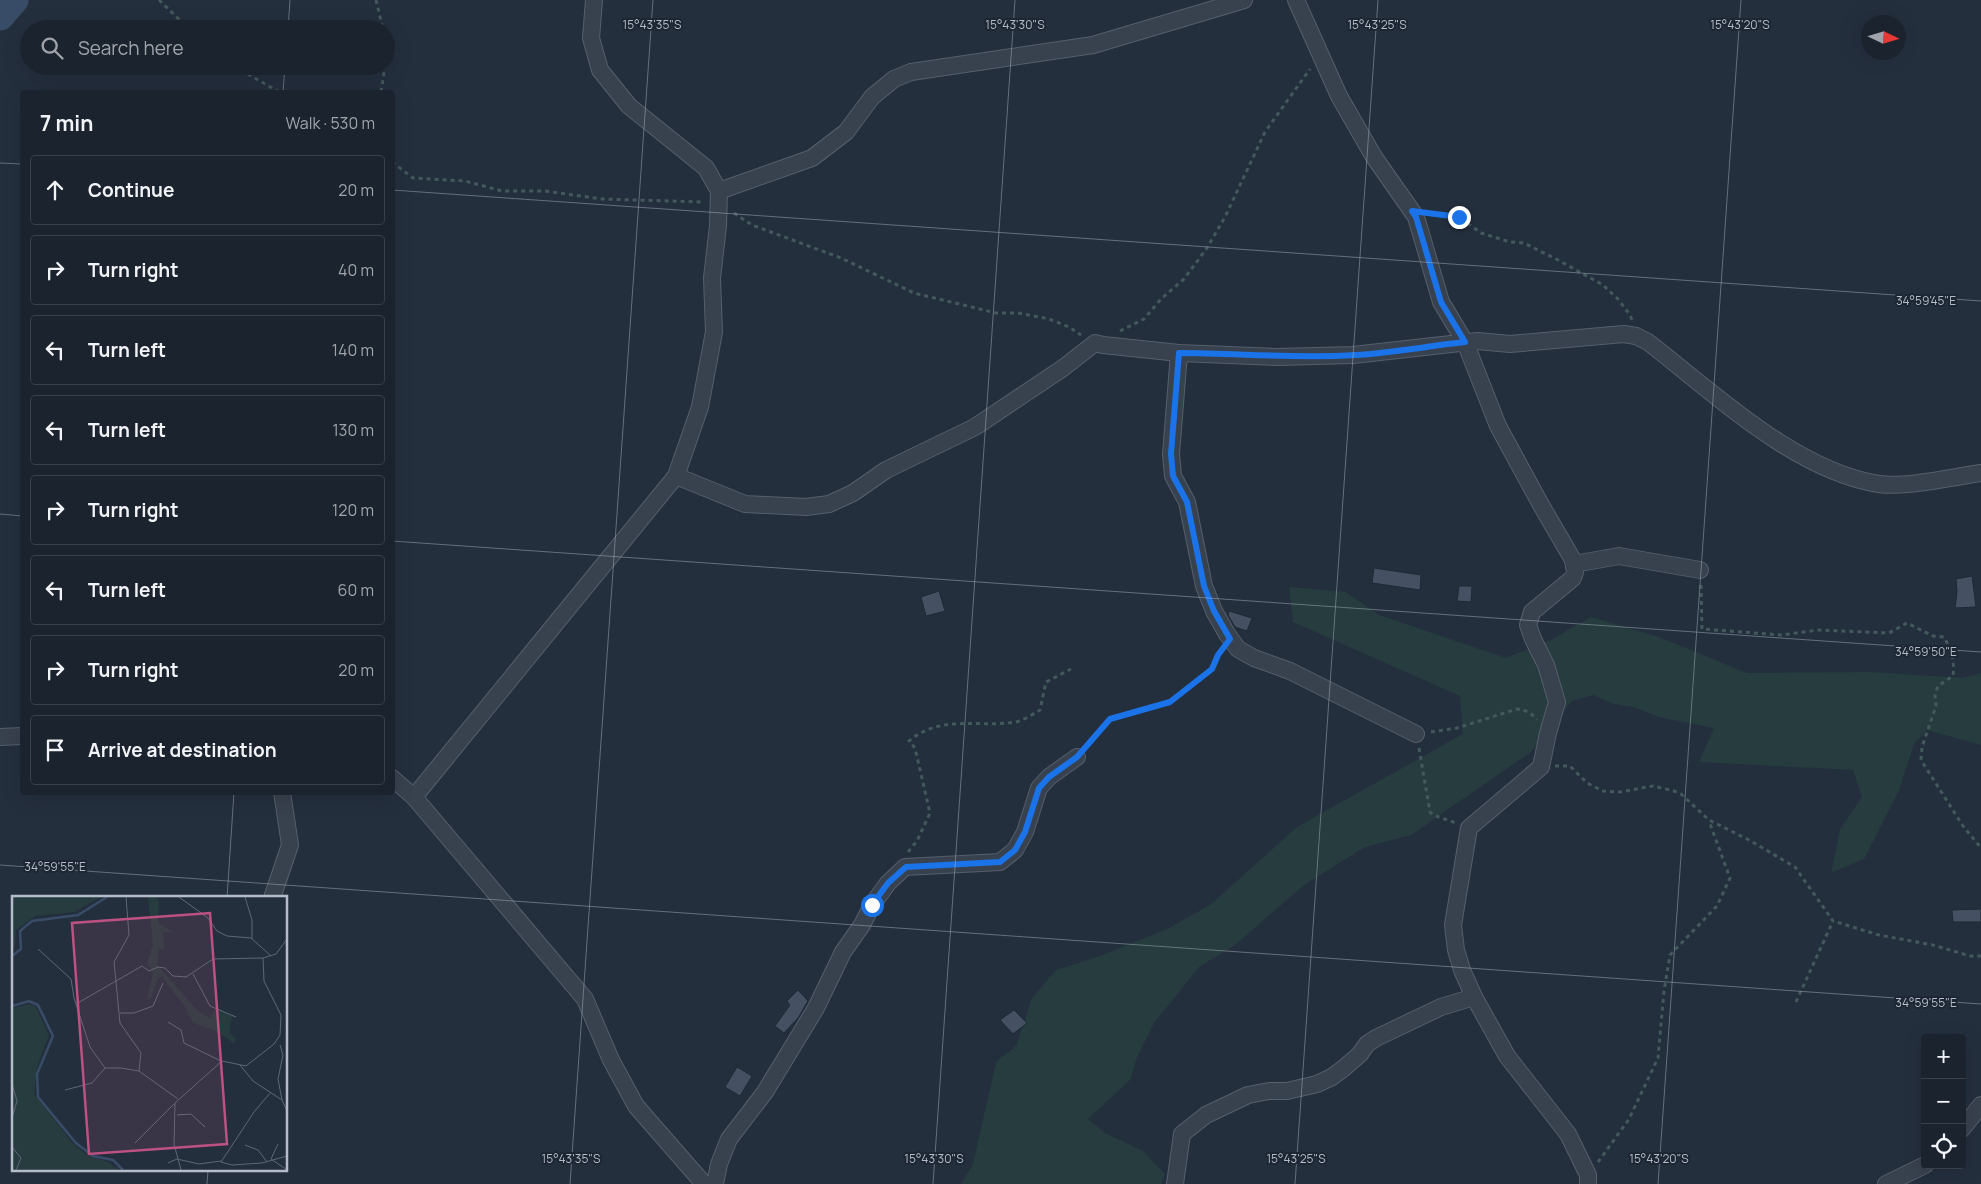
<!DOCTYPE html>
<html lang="en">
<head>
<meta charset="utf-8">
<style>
	body { margin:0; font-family:Manrope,sans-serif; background:#242b36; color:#f1f3f6 }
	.controls { position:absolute; right:15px; bottom:15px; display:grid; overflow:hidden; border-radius:5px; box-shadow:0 5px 20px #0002 }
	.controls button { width:45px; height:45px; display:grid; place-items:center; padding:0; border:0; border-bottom:1px solid #39404a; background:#1b232e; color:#f1f3f6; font:25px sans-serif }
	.compass { position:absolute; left:1861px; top:15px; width:45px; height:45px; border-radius:50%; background:#1b232e; box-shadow:0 5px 20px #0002; rotate:94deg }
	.stop { position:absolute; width:15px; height:15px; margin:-11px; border:4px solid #1a73e8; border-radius:50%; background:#fff }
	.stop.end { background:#1a73e8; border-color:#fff; box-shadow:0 1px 5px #0008 }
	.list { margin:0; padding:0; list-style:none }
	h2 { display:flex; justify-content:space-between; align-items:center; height:65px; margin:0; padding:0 20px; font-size:21px }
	h2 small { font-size:16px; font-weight:400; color:#a0a4aa }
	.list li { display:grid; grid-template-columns:32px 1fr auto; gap:15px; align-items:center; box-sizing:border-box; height:70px; margin:0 10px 10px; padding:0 10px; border:1px solid #39404a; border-radius:5px }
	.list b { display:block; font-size:19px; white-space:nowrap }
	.list em { font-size:16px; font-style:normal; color:#a0a4aa }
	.icon { flex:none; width:28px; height:28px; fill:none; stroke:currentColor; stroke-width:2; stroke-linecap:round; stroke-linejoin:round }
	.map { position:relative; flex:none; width:1981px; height:1184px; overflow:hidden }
	.search { position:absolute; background:#1b232e; box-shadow:0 5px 20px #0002; left:20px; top:20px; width:375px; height:55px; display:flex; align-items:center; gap:12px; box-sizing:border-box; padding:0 18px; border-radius:28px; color:#a0a4aa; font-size:19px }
	.panel { position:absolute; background:#1b232e; box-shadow:0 5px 20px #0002; left:20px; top:90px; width:375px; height:705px; border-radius:5px }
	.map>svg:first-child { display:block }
	.green { fill:#263c3f }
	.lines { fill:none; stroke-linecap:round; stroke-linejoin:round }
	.river { stroke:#394c67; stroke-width:29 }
	.building { fill:#455162; stroke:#1f2835 }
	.minor-casing { stroke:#565f6c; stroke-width:18 }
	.path { stroke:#44595c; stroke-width:3; stroke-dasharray:4 4; stroke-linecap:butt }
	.minor { stroke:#38414e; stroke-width:16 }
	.route { stroke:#1a73e8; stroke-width:6 }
	.ticks { fill:none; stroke:#b4bcc9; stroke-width:1; stroke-opacity:0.45 }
	.inset-river { fill:none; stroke:#394c67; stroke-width:2.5 }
	.inset-road { fill:none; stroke:#5e6776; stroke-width:1 }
	.view { fill:#bd5182; fill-opacity:0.15; stroke:#bd5182; stroke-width:2.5 }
	.inset-edge { fill:none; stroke:#b4bcc9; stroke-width:2.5 }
	.ticks-label { font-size:12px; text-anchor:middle; fill:#b4bcc9; stroke:#1d2633; stroke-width:4; stroke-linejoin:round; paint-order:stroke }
</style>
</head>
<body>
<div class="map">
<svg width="1981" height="1184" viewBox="0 0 1981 1184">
	<rect width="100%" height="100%" fill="#242f3e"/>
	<polygon class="green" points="1289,587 1346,592 1379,615 1506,658 1551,640 1591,617 1659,637 1747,673 1870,672 1962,678 1981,673 1981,745 1927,730 1914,744 1899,790 1864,859 1831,873 1840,829 1862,797 1853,770 1699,762 1714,728 1659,717 1634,707 1614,704 1593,695 1572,701 1531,752 1411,835 1365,847 1304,885 1235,945 1200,966 1154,1023 1137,1057 1130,1080 1088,1119 1105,1133 1143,1151 1165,1174 1161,1184 961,1184 973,1164 996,1062 1016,1046 1032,998 1056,970 1100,956 1167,929 1210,905 1297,827 1463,734 1460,696 1293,622"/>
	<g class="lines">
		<polyline class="river" points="0,16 14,0"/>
	</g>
	<g class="building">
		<polygon points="1374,568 1421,575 1420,590 1372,583"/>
		<polygon points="1972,576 1976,607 1955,608 1957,592 1956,579"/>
		<polygon points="1459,586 1472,586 1471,602 1457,601"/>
		<polygon points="939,591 945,611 926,616 921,597"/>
		<polygon points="1229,611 1252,618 1247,631 1235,627 1228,615"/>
		<polygon points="1981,909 1981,922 1953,922 1952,910"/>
		<polygon points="798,990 808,1001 798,1018 784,1033 775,1026 790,1005 787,1001"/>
		<polygon points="1014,1010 1027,1023 1013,1034 1000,1020"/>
		<polygon points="737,1067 752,1076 740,1096 725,1087"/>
	</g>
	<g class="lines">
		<g class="minor-casing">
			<g id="minor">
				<polyline points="1296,0 1339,96 1374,157 1416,217 1441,302 1465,342 1498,426 1541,505 1573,560 1575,572 1573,578 1532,612 1528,625 1533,639 1546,665 1557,702 1548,733 1541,767 1469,828 1453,925 1456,950 1462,970 1474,997 1507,1056 1568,1134 1588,1175 1588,1184"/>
				<polyline points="719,191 812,158 846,132 872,97 894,79 911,72 1093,45 1244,0"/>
				<polyline points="1179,353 1171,454 1173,476 1187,502 1204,586 1214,611 1227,634 1238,649 1254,658 1290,671 1416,734"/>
				<path d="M 676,476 L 745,504 L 806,507 L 829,504 L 853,493 L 886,470 L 975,427 L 1063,368 L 1095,343 L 1103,345 L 1179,353 L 1278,357 L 1353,355 L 1478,341 L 1510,344 L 1624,334 L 1636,336 L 1648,342 C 1714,393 1795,471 1879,484 C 1905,488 1954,477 1981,473"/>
				<polyline points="1574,564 1619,556 1700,570"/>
				<polyline points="0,737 22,736"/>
				<polyline points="392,778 414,797 585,999 611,1060 636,1106 704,1184"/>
				<polyline points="414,797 676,476 700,407 714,332 712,278 718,226 719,191 706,168 629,106 600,70 591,38 594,0"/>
				<polyline points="272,898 290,845 282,792"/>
				<polyline points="1962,1129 1981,1105"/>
				<polyline points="715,1184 719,1164 729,1139 765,1092 816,1008 843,952 862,925 872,905 888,883 905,867 1000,862 1015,850 1025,832 1039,788 1049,777 1077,757"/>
				<polyline points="1175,1184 1182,1134 1206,1115 1248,1095 1269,1091 1287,1091 1317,1084 1332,1077 1344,1068 1360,1054 1367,1044 1376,1038 1441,1007 1474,997"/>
				<polyline points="1886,1184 1925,1165"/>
			</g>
		</g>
		<g class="path">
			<polyline points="159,0 189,29"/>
			<polyline points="376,0 383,29"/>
			<polyline points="234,66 279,92"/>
			<polyline points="381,92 385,66"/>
			<polyline points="392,162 413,178 465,181 502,191 545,191 602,199 704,202"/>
			<polyline points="734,213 752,225 841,258 914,293 996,313 1018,313 1049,319 1069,327 1081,335"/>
			<polyline points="1430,213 1459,217 1481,233 1510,242 1524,243 1558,260 1603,285 1618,299 1630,315 1632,320"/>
			<polyline points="1120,331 1144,319 1161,299 1184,279 1207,248 1225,217 1265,132 1310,69"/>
			<path d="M 1701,585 L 1702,629 L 1782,635 L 1818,630 L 1889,633 L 1907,623 L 1933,636 L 1944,637 C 1951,649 1955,662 1953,676 L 1938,686 L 1935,695 L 1936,706 L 1922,747 L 1921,760 L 1963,826 L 1981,848"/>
			<path d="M 1431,732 L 1457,728 L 1517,709 C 1526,710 1532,713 1537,720"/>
			<polyline points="1087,746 1110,719 1170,702 1212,669 1221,651"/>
			<polyline points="1419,748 1430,812 1433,815 1456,823"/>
			<polyline points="1555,766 1570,766 1587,783 1603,791 1620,792 1653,786 1674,791 1681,794 1709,820 1749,840 1795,867 1833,921 1879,935 1933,945 1970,956 1981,956"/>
			<path d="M 908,852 L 917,841 L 930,813 L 915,748 L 909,741 C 941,714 978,728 1016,722 C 1024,720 1033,714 1040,710 L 1046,682 L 1071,669"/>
			<polyline points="1796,1002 1833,921"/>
			<polyline points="1598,1162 1629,1119 1658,1058 1664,991 1670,955 1717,906 1730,878 1709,821"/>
		</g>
		<use href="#minor" class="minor"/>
	</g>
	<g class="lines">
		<path class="route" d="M 872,905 L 888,883 L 906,867 L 1000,862 L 1015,850 L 1025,832 L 1039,788 L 1049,777 L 1077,757 L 1110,719 L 1170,702 L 1212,669 L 1218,655 L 1230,639 L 1214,611 L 1204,586 L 1187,502 L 1173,476 L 1171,454 L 1179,353 C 1238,353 1296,359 1355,355 C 1392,353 1428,346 1465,342 L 1441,302 L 1416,217 L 1412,211 L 1459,217"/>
	</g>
	<path class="ticks" d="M 288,29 L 290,0M 283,92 L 285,66M 0,163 L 22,164M 392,190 L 1981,301M 0,514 L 22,516M 392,541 L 1981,652M 0,865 L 1981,1004M 227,898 L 234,792M 207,1184 L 208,1170M 570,1184 L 653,0M 933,1184 L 1015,0M 1295,1184 L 1378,0M 1658,1184 L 1741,0"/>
	<g transform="translate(12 896)">
		<rect width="275" height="275" fill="#242f3e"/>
		<path d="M 0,1 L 89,1 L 62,16 L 23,20 L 4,34 L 3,51 L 0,53 ZM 136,1 L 144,1 L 147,5 L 146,27 L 163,37 L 151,36 L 152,54 L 147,52 L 145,69 L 186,115 L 198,122 L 204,112 L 221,120 L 218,128 L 218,137 L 224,143 L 222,147 L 204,135 L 181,127 L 172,109 L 150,81 L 146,82 L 139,102 L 135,103 L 141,77 L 135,67 L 141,49 ZM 18,108 L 24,111 L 37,139 L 25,171 L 22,198 L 61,248 L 75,259 L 98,267 L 106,274 L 0,274 L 0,112 Z" fill="#263c3f"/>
		<path class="inset-river" d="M 0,60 L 9,53 L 8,35 L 20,25 L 66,19 L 95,1M 0,110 L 17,105 L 26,109 L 41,140 L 25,178 L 26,201 L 64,247 L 81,260 L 101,264 L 111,274"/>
		<path class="inset-road" d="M 114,1 L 117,39 L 102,66 L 108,127 L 129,157 L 127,175M 167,1 L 196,22 L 205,35 L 215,40 L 239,42 L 259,60M 233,1 L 240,24 L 240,43M 26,53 L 59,83 L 62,102 L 78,151 L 93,172M 181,78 L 198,110 L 224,121M 64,108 L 130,70 L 137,75 L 146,71 L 153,72 L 161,80 L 174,81 L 201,63 L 251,62 L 264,58 L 275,43M 108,117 L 122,117 L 141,110 L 151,87M 156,126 L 169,134 L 172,147 L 209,165M 268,149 L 271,159 L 266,183 L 270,204M 228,169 L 241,185 L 270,204 L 275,215M 0,188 L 5,205 L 0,222M 53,194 L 80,187 L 93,172 L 109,172 L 127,175 L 166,203M 259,196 L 242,216 L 209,266 L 220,269 L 250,267 L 275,260M 165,219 L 179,218 L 193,231M 123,247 L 162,208M 266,248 L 259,263 L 275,274M 233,249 L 246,254 L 255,266M 0,251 L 9,262 L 4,274M 156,267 L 165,263 L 187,268 L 209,265M 169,274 L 162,248 L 163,207 L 210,165 L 234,170 L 262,148 L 268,139 L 269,119 L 252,85 L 251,62"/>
		<path class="view" d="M 198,17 L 215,248 L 77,258 L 60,27 Z"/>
		<rect width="275" height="275" class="inset-edge"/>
	</g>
	<g class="ticks-label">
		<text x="652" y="29">15°43'35"S</text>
		<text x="1015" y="29">15°43'30"S</text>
		<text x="1377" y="29">15°43'25"S</text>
		<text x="1740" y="29">15°43'20"S</text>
		<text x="1926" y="305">34°59'45"E</text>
		<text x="1926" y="656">34°59'50"E</text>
		<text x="55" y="871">34°59'55"E</text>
		<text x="1926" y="1007">34°59'55"E</text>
		<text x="571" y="1163">15°43'35"S</text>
		<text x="934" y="1163">15°43'30"S</text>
		<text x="1296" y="1163">15°43'25"S</text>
		<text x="1659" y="1163">15°43'20"S</text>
	</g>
</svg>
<div class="controls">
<button>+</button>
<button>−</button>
<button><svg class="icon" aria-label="locate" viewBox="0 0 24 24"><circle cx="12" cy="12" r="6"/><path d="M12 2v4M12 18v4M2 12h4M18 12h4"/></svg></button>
</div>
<svg class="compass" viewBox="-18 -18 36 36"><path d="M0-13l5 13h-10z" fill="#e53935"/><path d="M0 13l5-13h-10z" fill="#a0a4aa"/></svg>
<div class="stop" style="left:872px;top:905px"></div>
<div class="stop end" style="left:1459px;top:217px"></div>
<div class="search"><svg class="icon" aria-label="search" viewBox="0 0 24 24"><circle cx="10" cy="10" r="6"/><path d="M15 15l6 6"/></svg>Search here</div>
<section class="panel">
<h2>7 min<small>Walk · 530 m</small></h2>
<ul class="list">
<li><svg class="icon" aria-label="ahead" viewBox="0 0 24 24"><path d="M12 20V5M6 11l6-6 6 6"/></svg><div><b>Continue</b></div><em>20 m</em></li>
<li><svg class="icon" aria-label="right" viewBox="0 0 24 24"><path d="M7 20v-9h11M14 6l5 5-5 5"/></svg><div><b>Turn right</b></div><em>40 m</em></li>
<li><svg class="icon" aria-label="left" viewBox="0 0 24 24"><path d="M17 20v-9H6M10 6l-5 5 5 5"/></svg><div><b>Turn left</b></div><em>140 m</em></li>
<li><svg class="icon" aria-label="left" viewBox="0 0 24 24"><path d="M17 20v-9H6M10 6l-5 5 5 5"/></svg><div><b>Turn left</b></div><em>130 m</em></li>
<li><svg class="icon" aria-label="right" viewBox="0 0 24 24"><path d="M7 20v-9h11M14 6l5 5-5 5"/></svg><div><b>Turn right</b></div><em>120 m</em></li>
<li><svg class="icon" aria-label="left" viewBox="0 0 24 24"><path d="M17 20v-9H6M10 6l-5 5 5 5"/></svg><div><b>Turn left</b></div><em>60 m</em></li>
<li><svg class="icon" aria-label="right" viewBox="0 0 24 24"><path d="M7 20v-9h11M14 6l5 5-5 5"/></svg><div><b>Turn right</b></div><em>20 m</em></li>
<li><svg class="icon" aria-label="arrive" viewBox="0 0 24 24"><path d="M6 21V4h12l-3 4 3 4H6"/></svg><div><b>Arrive at destination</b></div></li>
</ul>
</section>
</div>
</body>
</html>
